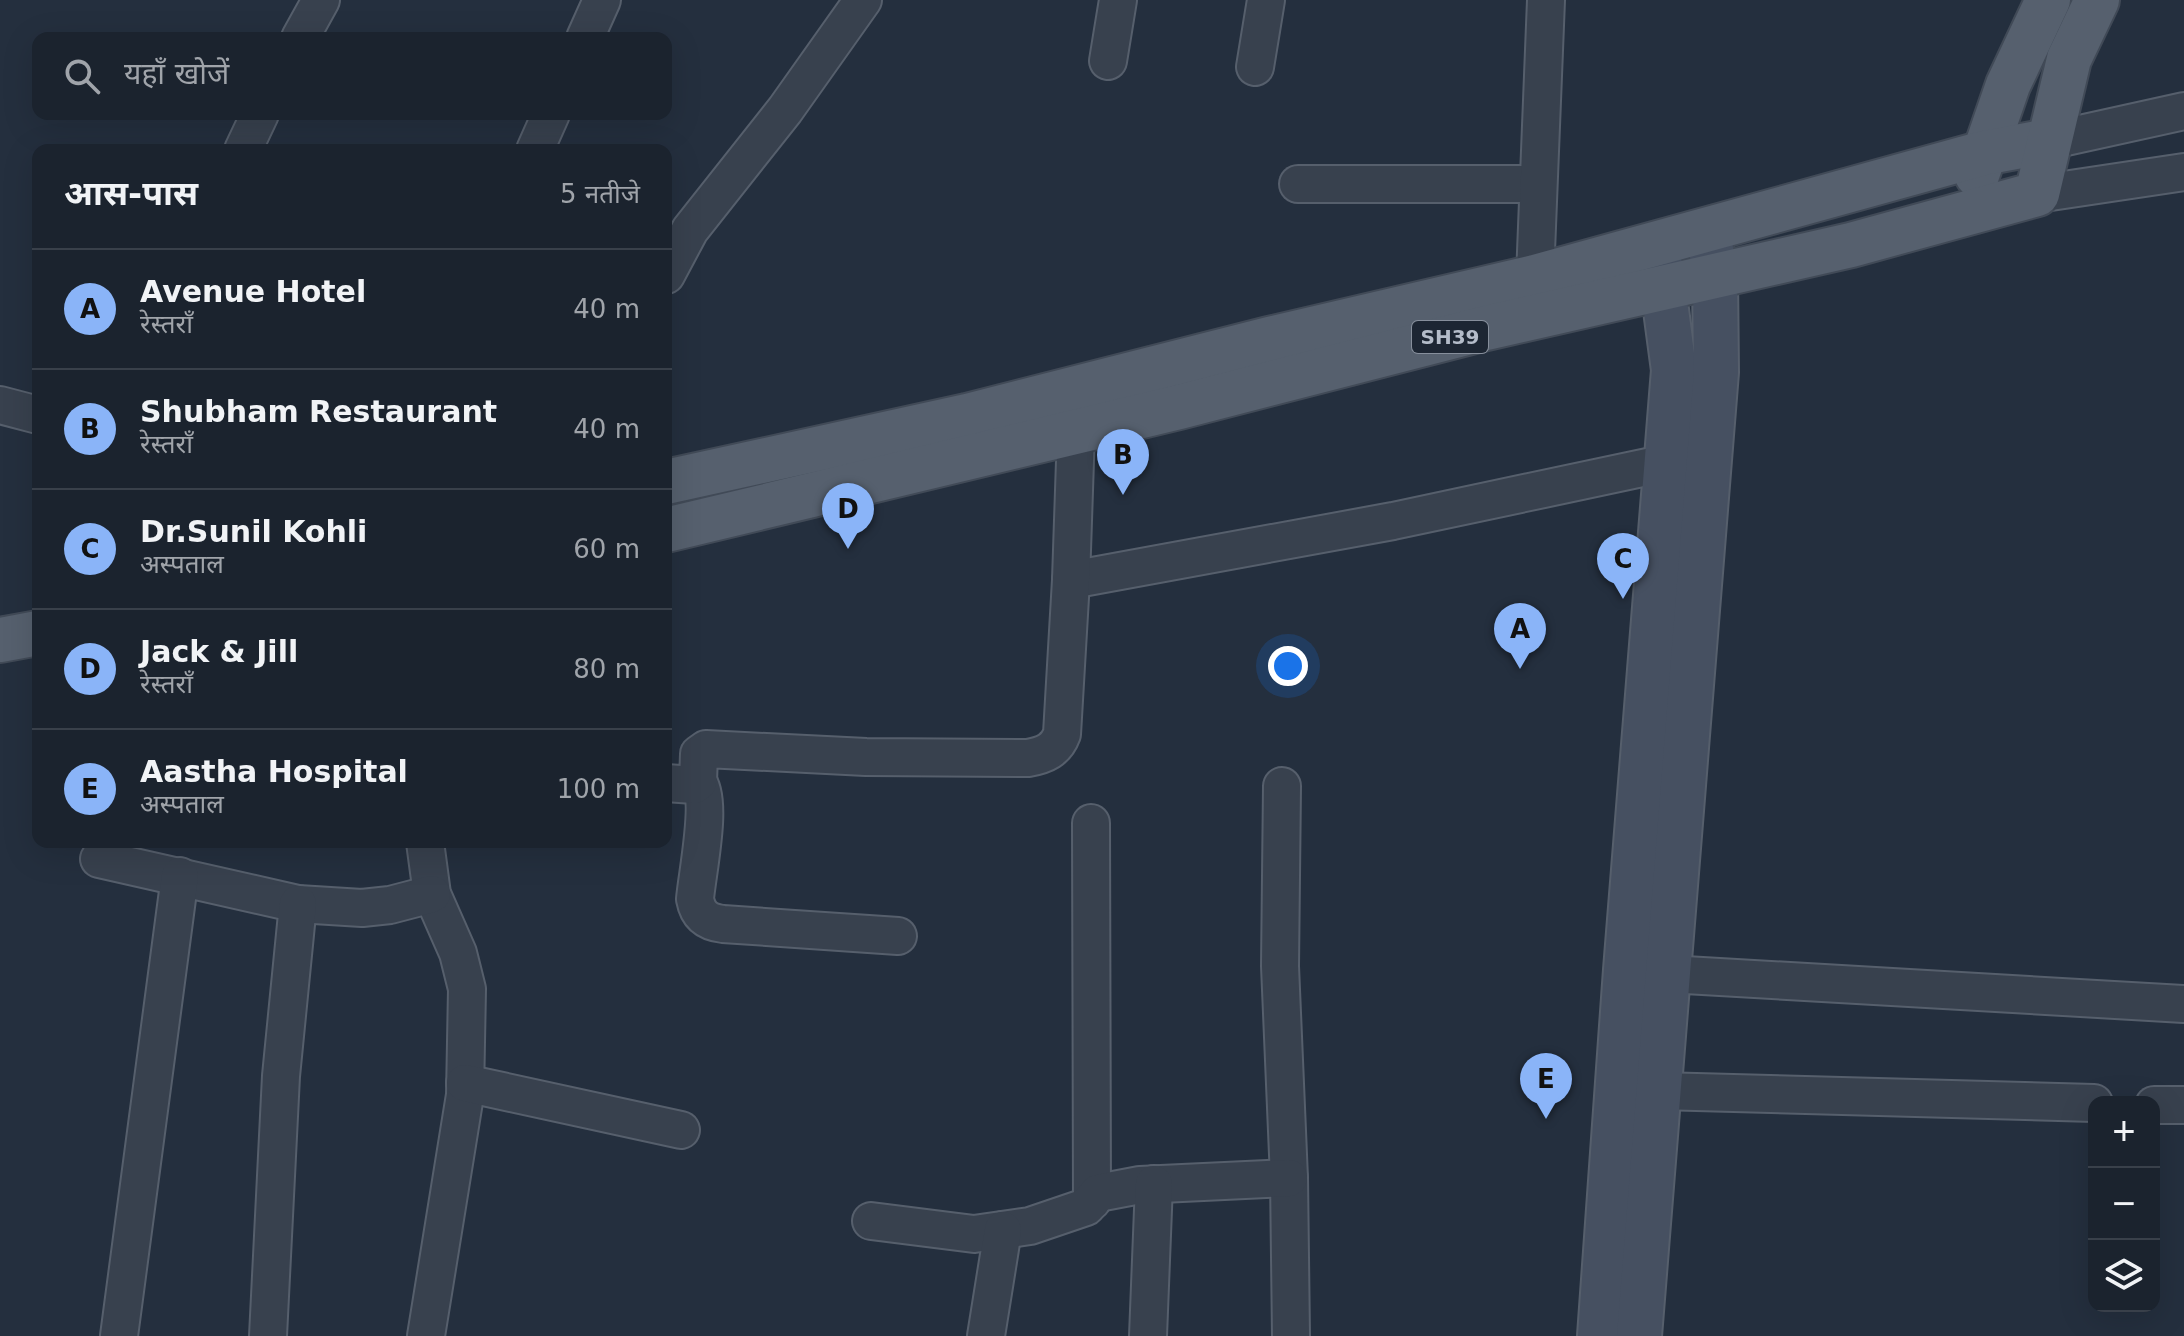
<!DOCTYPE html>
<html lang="hi">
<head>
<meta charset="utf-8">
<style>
	body { margin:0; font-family:"DejaVu Sans","Noto Sans Devanagari",sans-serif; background:#242b36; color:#f1f3f6 }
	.controls { position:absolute; right:24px; bottom:24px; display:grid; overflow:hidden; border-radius:16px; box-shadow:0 8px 32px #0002 }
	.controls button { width:72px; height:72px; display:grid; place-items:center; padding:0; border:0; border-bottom:2px solid #39404a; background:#1b232e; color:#f1f3f6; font:40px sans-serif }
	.you { position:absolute; left:1288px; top:666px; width:28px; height:28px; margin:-20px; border:6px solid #fff; border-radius:50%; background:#1a73e8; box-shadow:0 0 0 12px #1a73e833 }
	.badge { display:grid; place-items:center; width:52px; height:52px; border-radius:50%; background:#8ab4f8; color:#111; font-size:26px; font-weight:700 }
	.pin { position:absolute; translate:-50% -66px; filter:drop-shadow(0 2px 4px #0008) }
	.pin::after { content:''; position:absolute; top:42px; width:28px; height:24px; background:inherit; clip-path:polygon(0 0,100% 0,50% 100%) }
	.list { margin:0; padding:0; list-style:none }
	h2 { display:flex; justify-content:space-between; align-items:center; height:104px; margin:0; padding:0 32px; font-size:34px }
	h2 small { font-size:26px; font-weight:400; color:#a0a4aa }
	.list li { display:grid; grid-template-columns:52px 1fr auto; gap:24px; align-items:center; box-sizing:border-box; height:120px; padding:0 32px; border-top:2px solid #39404a }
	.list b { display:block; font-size:30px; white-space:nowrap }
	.list p { margin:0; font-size:26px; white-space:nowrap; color:#a0a4aa }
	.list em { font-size:26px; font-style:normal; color:#a0a4aa }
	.icon { flex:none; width:44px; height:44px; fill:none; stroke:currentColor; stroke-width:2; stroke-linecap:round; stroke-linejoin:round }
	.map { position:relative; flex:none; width:2184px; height:1336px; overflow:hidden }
	.search { position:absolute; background:#1b232e; box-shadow:0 8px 32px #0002; left:32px; top:32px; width:640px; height:88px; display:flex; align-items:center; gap:20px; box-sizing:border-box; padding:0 28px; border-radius:16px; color:#a0a4aa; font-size:30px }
	.panel { position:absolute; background:#1b232e; box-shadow:0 8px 32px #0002; left:32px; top:144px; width:640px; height:704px; border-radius:16px }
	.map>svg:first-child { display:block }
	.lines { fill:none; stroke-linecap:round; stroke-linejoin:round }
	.street-casing { stroke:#565f6c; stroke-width:40 }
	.secondary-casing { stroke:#565f6c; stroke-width:48 }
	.primary-casing { stroke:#414a57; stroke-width:48 }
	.street { stroke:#38414e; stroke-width:36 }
	.secondary { stroke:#465061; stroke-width:44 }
	.primary { stroke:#56606e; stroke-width:44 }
	.labels { text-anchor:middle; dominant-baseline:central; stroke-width:7; stroke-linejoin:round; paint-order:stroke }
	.shield { fill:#1d2633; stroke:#878f9c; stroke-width:2 }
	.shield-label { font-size:20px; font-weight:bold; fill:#b4bcc9 }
</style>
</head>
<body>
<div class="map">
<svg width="2184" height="1336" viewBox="0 0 2184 1336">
	<rect width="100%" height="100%" fill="#242f3e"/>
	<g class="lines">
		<g class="street-casing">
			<g id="street">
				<polyline points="300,38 321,0"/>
				<polyline points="585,38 602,0"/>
				<polyline points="1108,61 1118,0"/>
				<polyline points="1255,67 1266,0"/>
				<polyline points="2048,141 2184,111"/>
				<polyline points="243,150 260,114"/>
				<polyline points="535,150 551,114"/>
				<polyline points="1298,184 1538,184"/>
				<polyline points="2037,194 2184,172"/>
				<polyline points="666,275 690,230 785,110 863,0"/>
				<polyline points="1535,277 1546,0"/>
				<polyline points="0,405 38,415"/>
				<polyline points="1071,580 1393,521 1666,463"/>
				<path d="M 698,782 C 713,800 697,874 695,899 C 698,915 706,922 723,924 L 898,936"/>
				<path d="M 666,783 L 694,785 L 698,782 L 699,754 L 706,749 L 866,757 L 1028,758 C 1045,755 1056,750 1062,734 L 1071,580 L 1076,431"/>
				<polyline points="1282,786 1280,966 1289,1178 1291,1336"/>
				<polyline points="1091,823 1092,1201"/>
				<polyline points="425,842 432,894 458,953 467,989 465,1095 426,1336"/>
				<polyline points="99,859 298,904 362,908 390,905 432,894"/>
				<polyline points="1668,974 2184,1004"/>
				<polyline points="465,1083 681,1130"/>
				<polyline points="1659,1091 2094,1103"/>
				<polyline points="2154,1105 2184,1105"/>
				<polyline points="871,1221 974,1234 1030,1226 1086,1207 1098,1193 1140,1185 1289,1178"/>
				<polyline points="119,1336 180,876"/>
				<polyline points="268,1336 281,1076 298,904"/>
				<polyline points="986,1336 1003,1230"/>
				<polyline points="1148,1336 1154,1184"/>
			</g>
		</g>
		<g class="secondary-casing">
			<g id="secondary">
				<polyline points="1600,1336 1626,970 1674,370 1658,250"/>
				<polyline points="1639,1336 1716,372 1715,276 1708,230"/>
			</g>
		</g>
		<g class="primary-casing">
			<g id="primary">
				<polyline points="1977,175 2008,85 2048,0"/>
				<polyline points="666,482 967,416 1269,339 1535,277 1984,153 2048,141"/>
				<polyline points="666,530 1179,407 1486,328 1851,245 2037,194 2069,59 2097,0"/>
				<polyline points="0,640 38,633"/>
			</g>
		</g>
		<use href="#street" class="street"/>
		<use href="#secondary" class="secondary"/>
		<use href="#primary" class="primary"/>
	</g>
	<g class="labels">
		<rect class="shield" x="1412" y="321" width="76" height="32" rx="6"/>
		<g class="shield-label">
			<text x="1450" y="337">SH39</text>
		</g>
	</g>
</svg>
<div class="controls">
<button>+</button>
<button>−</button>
<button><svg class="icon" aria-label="layers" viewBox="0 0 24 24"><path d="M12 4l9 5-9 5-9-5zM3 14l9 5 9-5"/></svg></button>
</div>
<div class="you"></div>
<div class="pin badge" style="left:1520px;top:669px">A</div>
<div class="pin badge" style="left:1123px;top:495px">B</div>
<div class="pin badge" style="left:1623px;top:599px">C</div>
<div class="pin badge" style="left:848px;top:549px">D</div>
<div class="pin badge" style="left:1546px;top:1119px">E</div>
<div class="search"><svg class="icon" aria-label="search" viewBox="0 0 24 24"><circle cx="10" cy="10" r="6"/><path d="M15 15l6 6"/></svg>यहाँ खोजें</div>
<section class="panel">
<h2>आस-पास<small>5 नतीजे</small></h2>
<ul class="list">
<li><span class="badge">A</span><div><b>Avenue Hotel</b><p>रेस्तराँ</p></div><em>40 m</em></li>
<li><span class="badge">B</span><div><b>Shubham Restaurant</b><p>रेस्तराँ</p></div><em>40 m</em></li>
<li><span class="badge">C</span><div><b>Dr.Sunil Kohli</b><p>अस्पताल</p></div><em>60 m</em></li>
<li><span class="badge">D</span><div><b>Jack &amp; Jill</b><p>रेस्तराँ</p></div><em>80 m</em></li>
<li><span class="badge">E</span><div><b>Aastha Hospital</b><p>अस्पताल</p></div><em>100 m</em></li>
</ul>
</section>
</div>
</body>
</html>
